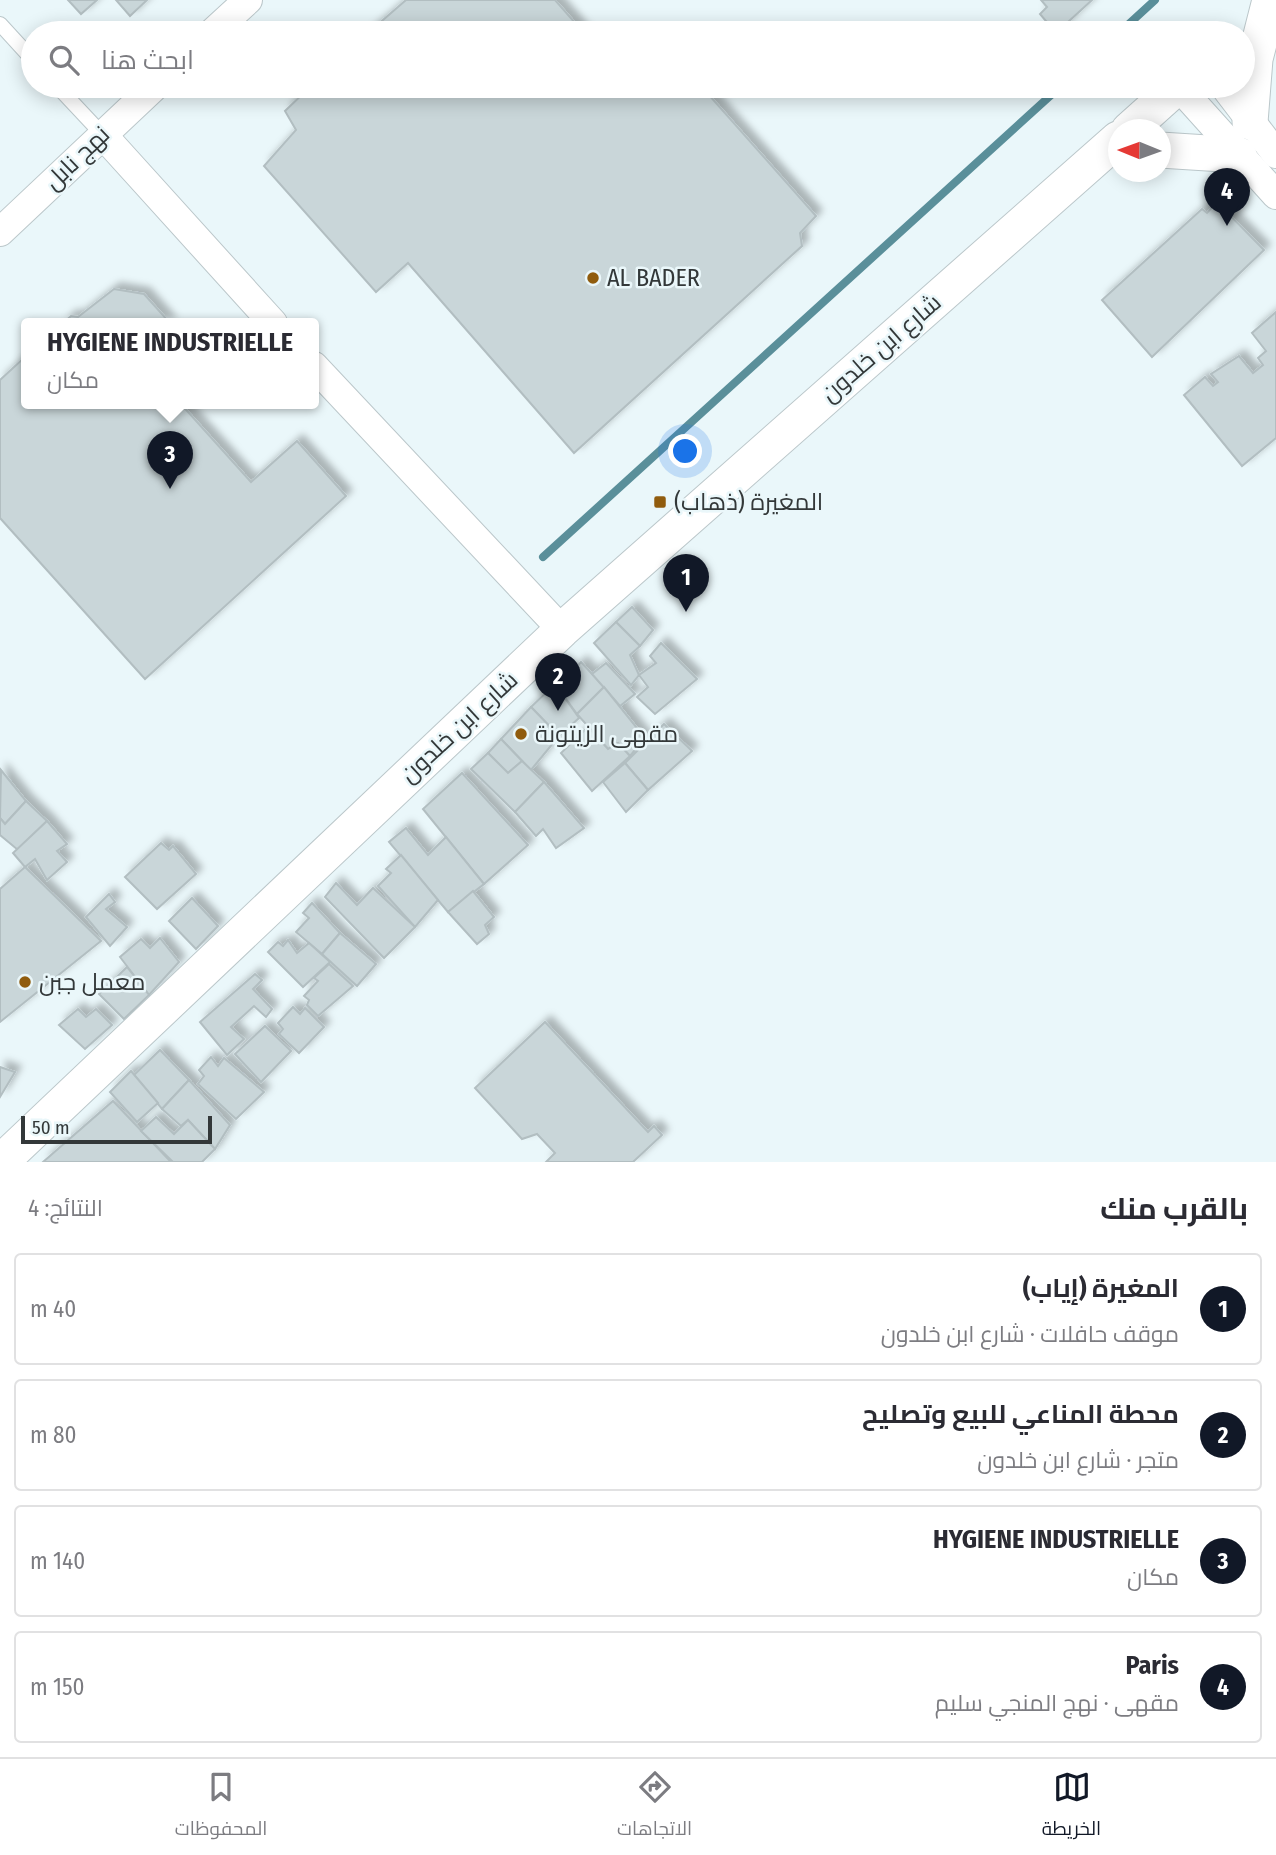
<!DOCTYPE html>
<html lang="ar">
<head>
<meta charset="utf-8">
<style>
	body { margin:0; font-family:"Fira Sans Condensed",Cairo,sans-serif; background:#f7f7f7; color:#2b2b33; direction:rtl }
	.compass { position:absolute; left:1108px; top:119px; width:63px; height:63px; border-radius:50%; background:#fff; box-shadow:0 4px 18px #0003; rotate:271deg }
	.scale { position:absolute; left:21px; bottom:18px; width:191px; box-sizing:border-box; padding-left:7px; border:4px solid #333839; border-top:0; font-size:19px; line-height:24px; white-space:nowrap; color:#333839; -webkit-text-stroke:5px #eaf7fa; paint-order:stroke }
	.you { position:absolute; left:686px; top:452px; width:24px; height:24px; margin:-18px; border:5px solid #fff; border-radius:50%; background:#1a73e8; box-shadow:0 0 0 10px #1a73e833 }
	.badge { display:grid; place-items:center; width:46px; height:46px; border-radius:50%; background:#111827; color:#fff; font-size:23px; font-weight:700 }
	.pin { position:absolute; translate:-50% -58px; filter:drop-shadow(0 2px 4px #0008) }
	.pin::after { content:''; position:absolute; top:37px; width:24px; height:21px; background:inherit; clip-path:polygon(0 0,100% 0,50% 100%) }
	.popup { position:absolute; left:21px; top:318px; width:298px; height:91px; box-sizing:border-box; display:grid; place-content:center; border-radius:7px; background:#fff; filter:drop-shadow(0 2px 5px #0005); font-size:23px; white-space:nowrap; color:#7c7c81 }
	.popup b { font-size:26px; color:#2b2b33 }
	.popup::after { content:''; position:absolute; left:50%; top:100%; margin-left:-14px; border:14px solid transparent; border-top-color:#fff }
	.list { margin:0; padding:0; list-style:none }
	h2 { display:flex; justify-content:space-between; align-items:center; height:91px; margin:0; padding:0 28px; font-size:30px }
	h2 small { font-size:23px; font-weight:400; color:#7c7c81 }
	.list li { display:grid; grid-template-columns:46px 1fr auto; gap:21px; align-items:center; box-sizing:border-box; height:112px; margin:0 14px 14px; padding:0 14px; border:2px solid #e1e1e2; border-radius:7px }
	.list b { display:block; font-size:26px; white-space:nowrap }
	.list p { margin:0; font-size:23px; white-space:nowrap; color:#7c7c81 }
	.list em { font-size:23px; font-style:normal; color:#7c7c81 }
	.icon { flex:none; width:38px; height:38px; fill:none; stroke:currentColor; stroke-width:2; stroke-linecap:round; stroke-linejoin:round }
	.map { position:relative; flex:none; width:1276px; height:1162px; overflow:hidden; direction:ltr }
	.search { position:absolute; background:#fff; box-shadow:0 4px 18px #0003; left:21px; right:21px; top:21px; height:77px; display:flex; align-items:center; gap:18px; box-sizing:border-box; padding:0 24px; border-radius:38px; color:#7c7c81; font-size:26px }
	.sheet { height:595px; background:#fff }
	nav { display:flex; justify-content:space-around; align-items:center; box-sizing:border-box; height:98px; border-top:2px solid #e1e1e2; background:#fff; font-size:19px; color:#7c7c81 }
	nav a { display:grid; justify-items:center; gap:4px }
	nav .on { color:#111827 }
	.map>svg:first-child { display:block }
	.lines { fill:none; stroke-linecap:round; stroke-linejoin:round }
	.stream { stroke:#5a8f9a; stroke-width:8 }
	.building { fill:#c9d6d9; stroke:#b2bec1; stroke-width:2; filter:url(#shadow) }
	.service-casing { stroke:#bbc7ca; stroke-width:16 }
	.minor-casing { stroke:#bbc7ca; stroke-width:30 }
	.tertiary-casing { stroke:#bbc7ca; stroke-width:37 }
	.service { stroke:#fff; stroke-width:14 }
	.minor { stroke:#fff; stroke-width:28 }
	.tertiary { stroke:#fff; stroke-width:35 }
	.poi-dot { fill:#905c0e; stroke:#eaf7fa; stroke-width:2.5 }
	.labels { text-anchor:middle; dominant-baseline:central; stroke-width:5; stroke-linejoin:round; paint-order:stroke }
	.street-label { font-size:24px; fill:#333839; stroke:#eaf7fa }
	.poi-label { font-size:24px; fill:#333839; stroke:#eaf7fa; text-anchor:start }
</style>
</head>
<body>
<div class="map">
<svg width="1276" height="1162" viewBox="0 0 1276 1162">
	<defs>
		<filter id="shadow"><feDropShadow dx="6" dy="-6" stdDeviation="3.5" flood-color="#0004"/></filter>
	</defs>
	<rect width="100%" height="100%" fill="#eaf7fa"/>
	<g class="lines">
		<g class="stream">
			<polyline points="1119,33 1155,0"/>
			<polyline points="543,557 1061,86"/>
		</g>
	</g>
	<g class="building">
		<polygon points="68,0 97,0 81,14"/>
		<polygon points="116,0 147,0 130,16"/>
		<polygon points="406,0 555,0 584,33 368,33"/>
		<polygon points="1041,0 1092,0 1056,33 1040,14 1047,7"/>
		<polygon points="311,86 701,86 816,216 800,233 802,246 574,453 408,263 376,292 264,166 296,130 285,111"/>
		<polygon points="1217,202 1264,250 1152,357 1102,300 1202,209 1207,213"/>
		<polygon points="114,289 144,294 170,323 63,323 71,316 78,317"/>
		<polygon points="1276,312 1276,438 1242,466 1184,395 1205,377 1213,386 1218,382 1211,374 1239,356 1253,373 1263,365 1258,358 1266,351 1252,333"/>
		<polygon points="26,356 26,403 180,403 251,482 297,441 346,496 145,679 0,518 0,380"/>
		<polygon points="632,607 653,630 640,646 616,622"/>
		<polygon points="616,622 640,646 630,655 639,675 631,685 594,643"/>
		<polygon points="661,643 697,679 655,714 637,697 648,687 639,675 656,663 650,656"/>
		<polygon points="581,662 604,687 577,714 558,688"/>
		<polygon points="606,663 635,694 620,706 592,674"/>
		<polygon points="555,684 579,718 559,736 531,707"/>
		<polygon points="604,687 645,738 630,756 618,743 608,749 577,714"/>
		<polygon points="531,707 559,736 531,770 501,739"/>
		<polygon points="664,724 692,751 648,790 625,763"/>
		<polygon points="588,727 608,749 618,743 630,756 592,791 561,753"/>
		<polygon points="501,739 522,761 508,773 488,753"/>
		<polygon points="488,753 508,773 522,761 544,782 515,812 471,769"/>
		<polygon points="625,763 648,790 626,812 603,782"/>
		<polygon points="1,770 26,801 5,824 0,818"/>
		<polygon points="462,773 528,845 484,884 423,809"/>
		<polygon points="544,782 584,828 556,848 543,829 536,836 515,812"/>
		<polygon points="26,801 47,821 18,850 0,835 0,818 5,824"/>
		<polygon points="47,821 67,844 57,851 67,862 47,880 35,859 25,867 13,853"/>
		<polygon points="406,828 428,855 446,837 484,884 448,912 389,842"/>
		<polygon points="161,843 169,850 173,846 196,874 157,909 125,877"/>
		<polygon points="401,855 438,900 415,927 378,886 391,873 386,869"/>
		<polygon points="25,867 101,941 0,1022 0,889"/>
		<polygon points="336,883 357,905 373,888 415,927 384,958 325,897"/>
		<polygon points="473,891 494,917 485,925 489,934 477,944 448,912"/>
		<polygon points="109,894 115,902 106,909 127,927 110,946 86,917"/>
		<polygon points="192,898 218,926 196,949 169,921"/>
		<polygon points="312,903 340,933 322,954 296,932 309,918 303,913"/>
		<polygon points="340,933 376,964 357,986 322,954"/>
		<polygon points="160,938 179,962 149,995 120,957 141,939 150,948"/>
		<polygon points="288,940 297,953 309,943 330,962 303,987 268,952 278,942 283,946"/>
		<polygon points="329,964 353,986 318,1016 307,1005 309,1000 304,996 318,981 314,978"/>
		<polygon points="127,967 149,995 124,1019 99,994"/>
		<polygon points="255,974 262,980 253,989 272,1009 266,1017 254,1006 231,1027 244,1039 227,1055 200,1022"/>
		<polygon points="293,1007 300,1014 305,1008 324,1027 299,1053 279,1034 283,1029 278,1023"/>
		<polygon points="78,1009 86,1017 96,1009 112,1025 85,1049 59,1025"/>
		<polygon points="545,1022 648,1132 654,1126 662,1135 633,1162 546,1162 555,1153 537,1134 522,1139 475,1088"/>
		<polygon points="265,1026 291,1051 261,1082 235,1054"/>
		<polygon points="160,1050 189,1080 162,1109 134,1075"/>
		<polygon points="211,1057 218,1066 224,1058 264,1092 236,1119 198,1084 204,1076 199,1070"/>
		<polygon points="0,1067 15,1072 0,1097"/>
		<polygon points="131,1071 158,1103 137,1122 110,1092"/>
		<polygon points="189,1080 230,1125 215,1149 188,1120 181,1126 162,1109"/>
		<polygon points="113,1101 171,1162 43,1162"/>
		<polygon points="156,1117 174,1134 188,1120 215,1149 202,1162 173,1162 141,1131"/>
	</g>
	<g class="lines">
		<g class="service-casing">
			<g id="service">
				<polyline points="0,24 33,60"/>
				<polyline points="57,86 102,134"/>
			</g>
		</g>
		<g class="minor-casing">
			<g id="minor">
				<polyline points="212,33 248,0"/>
				<polyline points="1178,86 1276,195"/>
				<polyline points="1224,86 1276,154"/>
				<polyline points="102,134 273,323"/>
				<polyline points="0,232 155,86"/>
				<polyline points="314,366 562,630"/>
			</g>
		</g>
		<g class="tertiary-casing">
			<g id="tertiary">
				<polyline points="1250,122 1255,59 1269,4"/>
				<polyline points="1129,130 1178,86"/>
				<polyline points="1160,150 1239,155"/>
				<polyline points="1,1162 562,630 1118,139"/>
			</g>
		</g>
		<use href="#service" class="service"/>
		<use href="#minor" class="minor"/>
		<use href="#tertiary" class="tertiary"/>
	</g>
	<g class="poi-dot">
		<circle cx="593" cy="278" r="7"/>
		<rect x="653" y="495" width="14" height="14" rx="3.5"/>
		<circle cx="521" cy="734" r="7"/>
		<circle cx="25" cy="982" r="7"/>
	</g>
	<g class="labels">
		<g class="street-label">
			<text transform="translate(77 158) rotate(-44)">نهج نابل</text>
			<text transform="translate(881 348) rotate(-41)">شارع ابن خلدون</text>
			<text transform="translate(459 727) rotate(-43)">شارع ابن خلدون</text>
		</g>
		<g class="poi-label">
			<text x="607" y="278">AL BADER</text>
			<text x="674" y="502">المغيرة (ذهاب)</text>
			<text x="535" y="734">مقهى الزيتونة</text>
			<text x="39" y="982">معمل جبن</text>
		</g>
	</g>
</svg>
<svg class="compass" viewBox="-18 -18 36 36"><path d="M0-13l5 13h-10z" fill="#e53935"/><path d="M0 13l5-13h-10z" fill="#7c7c81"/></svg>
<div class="scale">50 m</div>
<div class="you"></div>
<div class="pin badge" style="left:686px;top:612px">1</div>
<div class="pin badge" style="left:558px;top:711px">2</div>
<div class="pin badge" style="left:170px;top:489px">3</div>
<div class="popup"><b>HYGIENE INDUSTRIELLE</b>مكان</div>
<div class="pin badge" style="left:1227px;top:226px">4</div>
<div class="search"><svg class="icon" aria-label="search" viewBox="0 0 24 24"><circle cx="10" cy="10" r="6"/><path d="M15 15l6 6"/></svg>ابحث هنا</div>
</div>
<section class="sheet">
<h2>بالقرب منك<small>النتائج: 4</small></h2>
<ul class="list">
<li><span class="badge">1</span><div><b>المغيرة (إياب)</b><p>موقف حافلات · شارع ابن خلدون</p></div><em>40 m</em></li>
<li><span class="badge">2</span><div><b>محطة المناعي للبيع وتصليح</b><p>متجر · شارع ابن خلدون</p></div><em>80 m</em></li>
<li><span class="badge">3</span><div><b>HYGIENE INDUSTRIELLE</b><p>مكان</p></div><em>140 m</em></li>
<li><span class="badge">4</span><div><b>Paris</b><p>مقهى · نهج المنجي سليم</p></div><em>150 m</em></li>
</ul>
</section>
<nav>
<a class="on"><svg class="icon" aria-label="map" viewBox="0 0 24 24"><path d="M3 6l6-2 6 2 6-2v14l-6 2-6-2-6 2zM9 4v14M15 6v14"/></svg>الخريطة</a>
<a><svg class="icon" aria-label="directions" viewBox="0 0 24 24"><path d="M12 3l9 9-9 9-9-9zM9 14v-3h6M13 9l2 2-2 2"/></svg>الاتجاهات</a>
<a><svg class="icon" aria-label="saved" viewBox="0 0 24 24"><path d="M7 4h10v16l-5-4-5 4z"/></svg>المحفوظات</a>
</nav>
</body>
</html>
